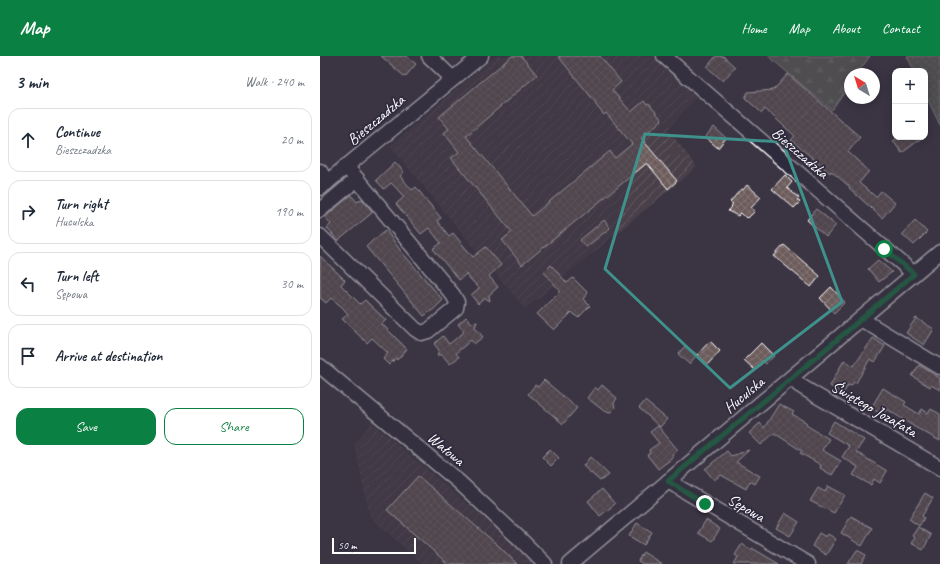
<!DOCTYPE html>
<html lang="en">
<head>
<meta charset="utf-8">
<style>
	body { margin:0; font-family:Caveat,sans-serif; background:#f6f6f7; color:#1f2937 }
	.controls { position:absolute; right:12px; top:12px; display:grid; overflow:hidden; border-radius:8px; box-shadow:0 2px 10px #0003 }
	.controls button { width:36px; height:36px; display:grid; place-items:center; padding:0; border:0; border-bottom:1px solid #e0e1e3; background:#fff; color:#1f2937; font:20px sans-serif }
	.compass { position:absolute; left:524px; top:12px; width:36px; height:36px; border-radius:50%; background:#fff; box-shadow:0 2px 10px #0003; rotate:322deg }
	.scale { position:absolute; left:12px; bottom:10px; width:84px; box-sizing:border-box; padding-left:4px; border:2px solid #fff; border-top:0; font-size:11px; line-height:14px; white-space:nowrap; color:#fff; -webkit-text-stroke:3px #2f2a3d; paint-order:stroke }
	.stop { position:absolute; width:12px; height:12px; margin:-9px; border:3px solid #0b8043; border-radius:50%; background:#fff }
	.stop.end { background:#0b8043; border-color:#fff; box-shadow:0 1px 4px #0008 }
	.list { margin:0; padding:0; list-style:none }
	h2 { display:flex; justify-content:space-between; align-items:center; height:52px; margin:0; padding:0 16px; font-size:17px }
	h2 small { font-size:13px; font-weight:400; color:#747a83 }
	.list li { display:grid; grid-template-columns:26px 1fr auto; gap:12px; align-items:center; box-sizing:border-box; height:64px; margin:0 8px 8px; padding:0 8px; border:1px solid #e0e1e3; border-radius:12px }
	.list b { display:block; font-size:15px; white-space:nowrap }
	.list p { margin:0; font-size:13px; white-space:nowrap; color:#747a83 }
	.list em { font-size:13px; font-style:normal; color:#747a83 }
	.actions { display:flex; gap:8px; padding:12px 16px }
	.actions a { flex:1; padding:9px 0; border:1px solid #0b8043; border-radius:12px; text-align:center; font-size:14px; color:#0b8043 }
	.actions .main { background:#0b8043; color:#fff }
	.icon { flex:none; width:22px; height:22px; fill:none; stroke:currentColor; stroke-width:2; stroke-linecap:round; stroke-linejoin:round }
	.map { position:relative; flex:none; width:620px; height:508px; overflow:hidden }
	header { display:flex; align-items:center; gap:24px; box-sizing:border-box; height:56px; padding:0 20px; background:#0b8043; color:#fff }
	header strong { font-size:19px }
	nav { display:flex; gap:22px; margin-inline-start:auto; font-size:14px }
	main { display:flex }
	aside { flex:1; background:#fff }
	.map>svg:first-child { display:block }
	.industrial { fill:url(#industrial-furrows) }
	.forest { fill:url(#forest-firs); stroke:#b4b6ae }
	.garden { fill:url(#garden-dots); stroke:#b4b6ae }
	.building { fill:url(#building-cross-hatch); stroke:#fff }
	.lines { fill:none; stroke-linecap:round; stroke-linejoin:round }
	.minor-casing { stroke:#fff; stroke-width:17 }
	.minor { stroke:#2f2a3d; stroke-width:14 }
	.route { stroke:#0b8043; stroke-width:5 }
	.marked { fill:none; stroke:#3f918b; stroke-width:3; stroke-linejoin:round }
	.labels { text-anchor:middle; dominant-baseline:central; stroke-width:3.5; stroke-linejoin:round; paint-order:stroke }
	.street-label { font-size:16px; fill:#fff; stroke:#2f2a3d }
</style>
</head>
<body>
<header>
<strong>Map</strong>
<nav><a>Home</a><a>Map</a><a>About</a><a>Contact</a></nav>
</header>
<main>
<aside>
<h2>3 min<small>Walk · 240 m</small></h2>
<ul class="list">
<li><svg class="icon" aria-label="ahead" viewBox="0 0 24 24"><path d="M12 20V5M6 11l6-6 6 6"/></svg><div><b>Continue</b><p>Bieszczadzka</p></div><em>20 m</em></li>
<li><svg class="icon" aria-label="right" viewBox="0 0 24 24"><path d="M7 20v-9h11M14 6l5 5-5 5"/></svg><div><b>Turn right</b><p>Huculska</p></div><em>190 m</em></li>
<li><svg class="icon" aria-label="left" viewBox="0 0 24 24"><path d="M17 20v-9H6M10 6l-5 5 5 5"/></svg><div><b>Turn left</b><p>Sępowa</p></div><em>30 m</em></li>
<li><svg class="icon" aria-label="arrive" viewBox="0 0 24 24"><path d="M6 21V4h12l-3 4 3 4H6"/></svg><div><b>Arrive at destination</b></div></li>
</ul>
<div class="actions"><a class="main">Save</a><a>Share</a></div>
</aside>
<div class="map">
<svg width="620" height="508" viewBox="0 0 620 508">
	<defs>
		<pattern id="industrial-furrows" width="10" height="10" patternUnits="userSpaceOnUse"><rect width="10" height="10" fill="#4a404a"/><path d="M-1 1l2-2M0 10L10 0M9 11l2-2" fill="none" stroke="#655d65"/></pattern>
		<pattern id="forest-firs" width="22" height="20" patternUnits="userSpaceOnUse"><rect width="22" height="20" fill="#686c5e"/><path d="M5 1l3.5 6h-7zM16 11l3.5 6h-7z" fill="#7f8276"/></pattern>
		<pattern id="garden-dots" width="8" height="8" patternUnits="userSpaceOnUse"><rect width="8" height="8" fill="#686c5e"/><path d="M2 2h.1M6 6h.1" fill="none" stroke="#7f8276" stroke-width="1.8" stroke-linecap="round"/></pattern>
		<pattern id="building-cross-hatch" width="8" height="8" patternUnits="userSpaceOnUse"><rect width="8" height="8" fill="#6d5c5b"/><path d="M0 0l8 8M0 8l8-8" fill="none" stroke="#837474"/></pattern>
	</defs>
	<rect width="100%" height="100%" fill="#3b3443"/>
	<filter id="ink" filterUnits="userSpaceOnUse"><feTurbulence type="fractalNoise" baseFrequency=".025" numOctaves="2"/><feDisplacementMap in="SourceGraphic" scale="8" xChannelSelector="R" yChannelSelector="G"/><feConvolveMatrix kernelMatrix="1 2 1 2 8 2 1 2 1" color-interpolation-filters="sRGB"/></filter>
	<g filter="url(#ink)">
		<g class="industrial">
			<polygon points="176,0 333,0 378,39 348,73 377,111 205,253 70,90"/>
			<polygon points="52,367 211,502 212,508 103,508 50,461 34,388"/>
		</g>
		<polygon class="forest" points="448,0 550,0 537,18 530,18 530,29 512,54"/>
		<polygon class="garden" points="587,0 620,0 620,69 605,38 605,15 594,15"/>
		<g class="building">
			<polygon points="61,0 86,0 96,8 85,21"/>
			<polygon points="192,0 201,0 217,19 146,80 212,160 290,95 295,102 312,88 286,57 284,59 275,48 276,47 238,0 280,0 301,26 292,34 311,56 324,45 327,49 329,48 342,64 321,82 357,125 348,133 327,107 202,209 182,184 192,176 131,102 139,96 124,77 129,73 119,61"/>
			<polygon points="396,0 403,0 415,11 403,25 387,11"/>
			<polygon points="468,18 540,81 528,96 549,115 539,127 556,141 561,135 575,147 562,162 529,132 530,131 511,115 510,117 471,84 475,80 445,53 442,57 425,42 428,36 453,34"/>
			<polygon points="394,71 406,82 398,92 385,81"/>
			<polygon points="579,81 603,81 582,97 573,85"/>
			<polygon points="75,106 84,116 80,120 92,134 96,131 103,140 121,162 117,165 129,180 133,177 153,201 166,191 181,209 169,220 178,231 169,239 170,245 165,242 158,248 151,239 159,232 152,225 146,218 139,224 113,193 121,187 109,172 101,178 76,148 84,141 78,134 71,127 64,133 56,124"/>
			<polygon points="465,119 472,126 467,132 479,142 477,144 480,146 474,152 452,133"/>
			<polygon points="427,129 441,141 431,152 435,155 428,162 427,161 426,162 421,157 418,160 408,155 412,151 411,150 413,148 410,146 421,133 423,134"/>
			<polygon points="31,139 37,146 42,143 53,156 18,185 7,172 11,168 5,161"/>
			<polygon points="496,153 516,169 506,181 487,164"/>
			<polygon points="284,164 290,172 266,191 260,184"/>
			<polygon points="595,164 607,176 594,189 582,178"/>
			<polygon points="66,174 80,194 123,244 114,253 104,260 46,191 53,184"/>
			<polygon points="464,189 500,220 491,231 454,200"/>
			<polygon points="0,200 25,224 21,229 40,248 45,244 48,247 66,264 62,268 87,293 77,304 76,302 69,309 63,303 68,297 52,282 47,287 22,263 28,258 22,251 11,242 6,247 0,242"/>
			<polygon points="558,204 572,216 559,226 548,213"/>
			<polygon points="231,209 247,227 253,222 268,237 263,243 270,250 258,262 252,256 234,274 217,258 240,235 224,216"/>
			<polygon points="511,231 525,246 514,257 500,242"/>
			<polygon points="146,261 152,267 157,266 155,271 163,281 154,288 151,284 143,291 136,297 139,301 130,308 122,299 117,299 119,294 114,288 123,280 129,288 144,276 138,268"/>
			<polygon points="596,262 614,273 604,289 586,277"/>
			<polygon points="553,282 565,290 555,306 550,303 536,327 534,326 531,330 528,329 523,338 510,330 524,304 534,310"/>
			<polygon points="390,285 400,295 387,309 377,299"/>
			<polygon points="441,287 454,300 446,308 443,305 435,314 424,304"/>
			<polygon points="365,290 377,299 369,308 358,298"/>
			<polygon points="599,309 620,322 620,334 611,329 610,331 592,320"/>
			<polygon points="224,324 257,352 243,368 208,338 215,329 218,331"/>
			<polygon points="282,329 297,342 294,347 295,352 291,356 284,355 267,342 275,331 278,334"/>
			<polygon points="563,332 586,346 584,349 599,358 602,353 608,357 611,353 620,358 620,385 593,370 567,353 563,359 551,352"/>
			<polygon points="325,345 347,363 340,371 319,352"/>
			<polygon points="459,348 474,356 472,358 487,367 486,369 509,383 502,394 521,405 512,419 500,412 501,409 480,397 482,395 454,377 441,389 429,377 440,367 444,372"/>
			<polygon points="514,365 544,384 536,396 567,415 560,427 554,423 551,429 533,419 538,411 522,401 529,390 507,377"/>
			<polygon points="338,370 358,394 352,399 354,401 338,413 327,399 330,397 329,394 339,387 330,376"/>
			<polygon points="230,393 239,402 231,410 222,401"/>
			<polygon points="429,394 416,406 440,420 435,428 430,425 426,433 401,419 394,424 385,413 407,395 411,400"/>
			<polygon points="270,401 289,419 280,425 263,410"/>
			<polygon points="98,420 181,492 197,508 128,508 67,454"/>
			<polygon points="508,430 525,439 514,457 490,445 498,432 505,436"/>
			<polygon points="282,433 295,448 280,460 268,445"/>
			<polygon points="605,437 613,442 602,460 604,462 599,470 589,463"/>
			<polygon points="465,457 479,466 470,480 456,472"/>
			<polygon points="531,460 552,472 542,490 521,477"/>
			<polygon points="386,464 400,473 392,485 378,477"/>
			<polygon points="317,467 332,476 324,489 309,480"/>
			<polygon points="598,471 611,479 603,494 591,487 595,482 592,480"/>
			<polygon points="499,477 506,481 508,478 516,483 506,499 492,490"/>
			<polygon points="422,488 431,494 432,492 459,508 414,508 418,501 415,499"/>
			<polygon points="537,494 546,499 541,508 528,508"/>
			<polygon points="323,496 342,508 323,508 318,505"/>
		</g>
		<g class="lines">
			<g class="minor-casing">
				<g id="minor">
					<polyline points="109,0 133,23"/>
					<polyline points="344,0 594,218"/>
					<polyline points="0,115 7,127"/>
					<polyline points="0,132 161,0"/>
					<polyline points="0,154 37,123"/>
					<polyline points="0,180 95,273 101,277 108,275 136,252 137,246 133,239 26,110"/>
					<polyline points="541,263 620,311"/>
					<polyline points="0,310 139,426 200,483 225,508"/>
					<polyline points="472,322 479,329 492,337 620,412"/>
					<polyline points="348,425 488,508"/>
					<polyline points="250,508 620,196"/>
				</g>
			</g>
			<use href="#minor" class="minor"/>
		</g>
	</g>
	<g class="lines" filter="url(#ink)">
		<polyline class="route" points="385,448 348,425 506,293 594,218 564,193"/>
	</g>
	<path d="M0 0H620V508H0ZM 325,78 L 463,86 L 522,246 L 410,332 L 285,213 Z" fill="#3b3443" fill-opacity=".55" fill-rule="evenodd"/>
	<path class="marked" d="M 325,78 L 463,86 L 522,246 L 410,332 L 285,213 Z"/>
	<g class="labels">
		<g class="street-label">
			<text transform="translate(56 64) rotate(-40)">Bieszczadzka</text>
			<text transform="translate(480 97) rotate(41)">Bieszczadzka</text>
			<text transform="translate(424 339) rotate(-40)">Huculska</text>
			<text transform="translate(554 353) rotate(30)">Świętego Jozafata</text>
			<text transform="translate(126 393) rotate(40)">Wałowa</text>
			<text transform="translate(426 452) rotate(30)">Sępowa</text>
		</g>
	</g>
</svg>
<div class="controls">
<button>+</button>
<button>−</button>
</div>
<svg class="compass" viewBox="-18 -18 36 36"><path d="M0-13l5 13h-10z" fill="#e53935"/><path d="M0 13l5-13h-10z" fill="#747a83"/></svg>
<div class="scale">50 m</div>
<div class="stop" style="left:564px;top:193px"></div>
<div class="stop end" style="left:385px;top:448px"></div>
</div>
</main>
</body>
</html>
